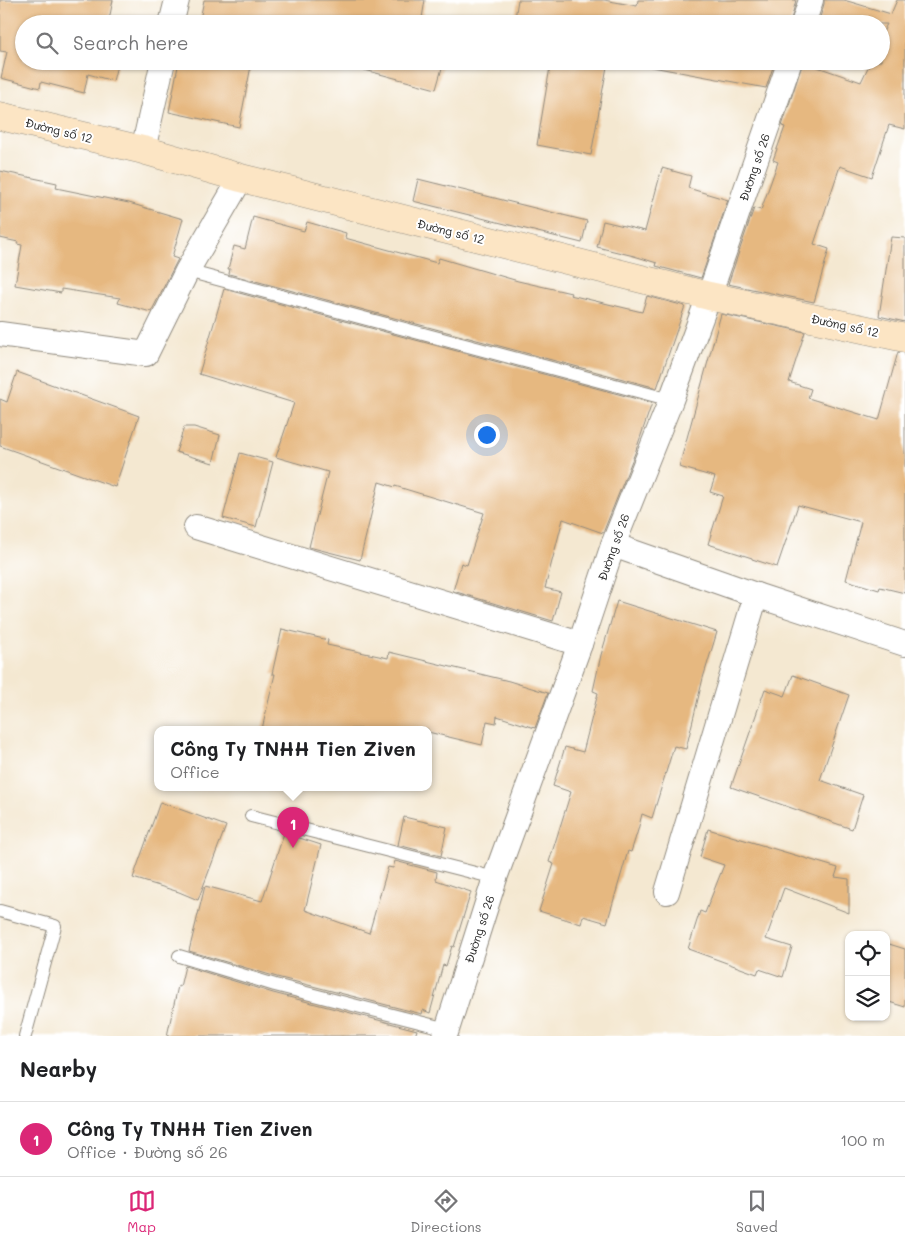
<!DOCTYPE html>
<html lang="en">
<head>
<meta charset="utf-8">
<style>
	body { margin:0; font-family:Mali,sans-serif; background:#f2f2f2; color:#202124 }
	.controls { position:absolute; right:15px; bottom:15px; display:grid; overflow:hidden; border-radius:10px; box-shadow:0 1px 4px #0004 }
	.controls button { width:45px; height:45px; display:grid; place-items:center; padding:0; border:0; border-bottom:1px solid #e0e0e0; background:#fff; color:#202124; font:25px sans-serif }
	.you { position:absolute; left:486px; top:434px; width:18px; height:18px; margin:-12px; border:4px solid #fff; border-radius:50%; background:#1a73e8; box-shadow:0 0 0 8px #1a73e833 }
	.badge { display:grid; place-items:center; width:32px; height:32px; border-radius:50%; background:#db2777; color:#fff; font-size:16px; font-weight:700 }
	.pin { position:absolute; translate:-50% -41px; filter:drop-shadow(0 1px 2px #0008) }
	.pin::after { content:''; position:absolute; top:26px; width:18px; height:15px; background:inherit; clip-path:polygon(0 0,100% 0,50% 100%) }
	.popup { position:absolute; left:154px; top:726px; width:278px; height:65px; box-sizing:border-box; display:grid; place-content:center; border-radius:10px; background:#fff; filter:drop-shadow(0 1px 4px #0005); font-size:16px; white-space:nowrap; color:#757577 }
	.popup b { font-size:19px; color:#202124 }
	.popup::after { content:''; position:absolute; left:50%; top:100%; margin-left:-10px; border:10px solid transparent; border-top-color:#fff }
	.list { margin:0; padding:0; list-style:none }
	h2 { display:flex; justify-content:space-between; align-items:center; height:65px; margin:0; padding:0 20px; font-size:21px }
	h2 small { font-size:16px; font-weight:400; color:#757577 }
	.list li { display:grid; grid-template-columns:32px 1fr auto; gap:15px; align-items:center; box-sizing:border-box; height:75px; padding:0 20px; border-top:1px solid #e0e0e0 }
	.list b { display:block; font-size:19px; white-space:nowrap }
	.list p { margin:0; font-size:16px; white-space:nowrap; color:#757577 }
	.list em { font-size:16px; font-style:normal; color:#757577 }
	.icon { flex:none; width:28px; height:28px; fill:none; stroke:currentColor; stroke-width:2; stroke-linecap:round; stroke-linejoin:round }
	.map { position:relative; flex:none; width:905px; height:1036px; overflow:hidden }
	.search { position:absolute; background:#fff; box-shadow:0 1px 4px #0004; left:15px; right:15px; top:15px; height:55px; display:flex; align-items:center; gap:12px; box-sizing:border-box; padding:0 18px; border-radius:28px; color:#757577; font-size:19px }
	.sheet { height:140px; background:#fff }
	nav { display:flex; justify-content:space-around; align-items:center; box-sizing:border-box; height:70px; border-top:1px solid #e0e0e0; background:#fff; font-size:14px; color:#757577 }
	nav a { display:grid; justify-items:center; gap:2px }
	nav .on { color:#db2777 }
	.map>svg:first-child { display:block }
	.building { fill:#e6b880 }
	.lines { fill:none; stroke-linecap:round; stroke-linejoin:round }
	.lane-casing { stroke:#908a7e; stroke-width:14 }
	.street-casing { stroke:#908a7e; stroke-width:26 }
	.secondary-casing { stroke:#908a7e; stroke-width:29 }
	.lane { stroke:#fff; stroke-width:12 }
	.street { stroke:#fff; stroke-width:24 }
	.secondary { stroke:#fce5c4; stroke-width:28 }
	.labels { text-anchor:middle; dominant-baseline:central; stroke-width:4; stroke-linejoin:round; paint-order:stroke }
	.street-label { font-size:12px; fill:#2b2b2b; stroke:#fff }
</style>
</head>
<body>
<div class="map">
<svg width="905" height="1036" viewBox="0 0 905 1036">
	<rect width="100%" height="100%" fill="#fff"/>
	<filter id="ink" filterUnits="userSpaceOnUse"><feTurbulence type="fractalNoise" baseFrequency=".02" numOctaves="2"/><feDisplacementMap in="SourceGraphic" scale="10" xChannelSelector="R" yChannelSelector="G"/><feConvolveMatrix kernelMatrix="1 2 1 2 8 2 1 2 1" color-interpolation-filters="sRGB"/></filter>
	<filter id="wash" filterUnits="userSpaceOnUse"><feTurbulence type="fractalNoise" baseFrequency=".0096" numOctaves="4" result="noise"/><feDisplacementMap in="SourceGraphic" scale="20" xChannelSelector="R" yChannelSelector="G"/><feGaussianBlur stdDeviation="1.12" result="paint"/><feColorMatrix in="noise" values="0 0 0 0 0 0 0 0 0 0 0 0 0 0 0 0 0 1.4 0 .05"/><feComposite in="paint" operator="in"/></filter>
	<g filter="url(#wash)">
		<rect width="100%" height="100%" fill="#f4e8d1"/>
		<g id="blocks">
			<g class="building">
				<polygon points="0,0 113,0 109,20 122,24 24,24 24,61 118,61 113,81 88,74 84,93 41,82 40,88 1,78 7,52 0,51"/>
				<polygon points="204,0 425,0 421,24 199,24"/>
				<polygon points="518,0 604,0 637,6 638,0 796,0 790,24 514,24"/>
				<polygon points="824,0 844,0 891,14 897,0 905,0 905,129 889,125 872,177 840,166 814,244 829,249 814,302 728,284 754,208 761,210 778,162 773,160 785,127 782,126 803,62 861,82 871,61 881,61 881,36 887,24 818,24 824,4"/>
				<polygon points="179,61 252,61 239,127 169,112"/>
				<polygon points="344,61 444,61 436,89 361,69 362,67"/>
				<polygon points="551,61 608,61 591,155 537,145"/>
				<polygon points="620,61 775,61 766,88"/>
				<polygon points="662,168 691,176 688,188 728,200 701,278 656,266 657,263 634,256 597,247 603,221 645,231"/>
				<polygon points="0,171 57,183 56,188 129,203 183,219 172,257 178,259 151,312 118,303 120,298 61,289 61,293 15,285 22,245 17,244 18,242 0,238"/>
				<polygon points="418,179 587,221 582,243 413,201"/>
				<polygon points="253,217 304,231 307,222 346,233 345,238 437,263 439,258 518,281 571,293 570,295 642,312 647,296 685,306 657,388 229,274 230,269 228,269 234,246 245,249"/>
				<polygon points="891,237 905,238 905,322 879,316"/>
				<polygon points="224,289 652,403 635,453 603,533 563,519 545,588 561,592 553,621 453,591 461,563 467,565 484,513 395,486 395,487 379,482 360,560 309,547 328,472 276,457 294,403 199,374"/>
				<polygon points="721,314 805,332 789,382 811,389 808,398 879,420 898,352 905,353 905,593 880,587 879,590 846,580 861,522 798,505 777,567 752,559 752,558 708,544 723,496 710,492 715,477 679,467"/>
				<polygon points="17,372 139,416 115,487 0,446 0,399 7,402"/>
				<polygon points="184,427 194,427 220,435 213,463 176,452"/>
				<polygon points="240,453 273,462 256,527 223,518"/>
				<polygon points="617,601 717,632 703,678 686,749 674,746 652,818 642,814 638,830 631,852 628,851 607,923 583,916 581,924 539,911 554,864 549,862 571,792 553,786 565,747 583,752 598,693 593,691 601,655"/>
				<polygon points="282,629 328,640 327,645 388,658 389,652 509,681 548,693 535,728 497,716 496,723 487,721 482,745 428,732 428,729 262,729 275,674 272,674"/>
				<polygon points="793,675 849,695 820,780 863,795 852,829 731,787 765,689 785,696"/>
				<polygon points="160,802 226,826 198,900 179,892 133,878"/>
				<polygon points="404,817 447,827 441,856 398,845"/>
				<polygon points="708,829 838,868 835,877 849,879 849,913 784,888 766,939 792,947 783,977 759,969 757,974 688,949 700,911 705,913 724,865 700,857"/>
				<polygon points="284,833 321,845 305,910 369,933 388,867 393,868 395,861 437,872 436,880 471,892 454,947 452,946 446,966 443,965 430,1013 423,1010 422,1014 277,977 189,951 205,886 262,901"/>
				<polygon points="886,943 905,949 905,1007 886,1001"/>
				<polygon points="185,966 273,993 417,1030 415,1036 167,1036 178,986 180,987"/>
			</g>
		</g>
	</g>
	<g filter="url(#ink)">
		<use href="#blocks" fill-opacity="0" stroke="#908a7e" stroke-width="1"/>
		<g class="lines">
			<g class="lane-casing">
				<g id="lane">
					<polyline points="187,271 671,400"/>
					<polyline points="251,816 495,878"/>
					<polyline points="0,911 55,926 25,1036"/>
					<polyline points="179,956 275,985 447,1029"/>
				</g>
			</g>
			<g class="street-casing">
				<g id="street">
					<polyline points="171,24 177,0"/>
					<polyline points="803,24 811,0"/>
					<polyline points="143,150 163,61"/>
					<polyline points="0,334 146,354 187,271 241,178"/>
					<polyline points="196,527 580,644"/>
					<polyline points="613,545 756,595 905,644"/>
					<polyline points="667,892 756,595"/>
					<polyline points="445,1036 495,878 580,644 613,545 671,400 709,296 790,61"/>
				</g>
			</g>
			<g class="secondary-casing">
				<polyline id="secondary" points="0,116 143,150 241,178 709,296 905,338"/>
			</g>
			<use href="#lane" class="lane"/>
			<use href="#street" class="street"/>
			<use href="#secondary" class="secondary"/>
		</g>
	</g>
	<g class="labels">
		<g class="street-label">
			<text transform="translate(59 130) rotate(14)">Đường số 12</text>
			<text transform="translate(754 167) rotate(-71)">Đường số 26</text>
			<text transform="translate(451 231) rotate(14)">Đường số 12</text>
			<text transform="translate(845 325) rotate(12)">Đường số 12</text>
			<text transform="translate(613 547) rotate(-70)">Đường số 26</text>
			<text transform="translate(479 929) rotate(-72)">Đường số 26</text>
		</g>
	</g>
</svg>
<div class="controls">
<button><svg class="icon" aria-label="locate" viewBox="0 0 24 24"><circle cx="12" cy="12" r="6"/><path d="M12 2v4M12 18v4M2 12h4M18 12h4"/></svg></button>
<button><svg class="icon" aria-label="layers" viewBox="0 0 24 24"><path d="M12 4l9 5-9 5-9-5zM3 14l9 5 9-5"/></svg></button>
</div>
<div class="you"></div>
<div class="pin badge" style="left:293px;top:848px">1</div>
<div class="popup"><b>Công Ty TNHH Tien Ziven</b>Office</div>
<div class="search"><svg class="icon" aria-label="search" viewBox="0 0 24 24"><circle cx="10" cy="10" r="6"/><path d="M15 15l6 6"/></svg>Search here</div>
</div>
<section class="sheet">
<h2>Nearby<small></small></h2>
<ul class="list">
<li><span class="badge">1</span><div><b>Công Ty TNHH Tien Ziven</b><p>Office · Đường số 26</p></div><em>100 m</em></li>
</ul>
</section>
<nav>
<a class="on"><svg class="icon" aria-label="map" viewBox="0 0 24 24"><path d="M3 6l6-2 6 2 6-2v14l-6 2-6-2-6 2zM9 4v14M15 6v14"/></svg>Map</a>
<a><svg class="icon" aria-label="directions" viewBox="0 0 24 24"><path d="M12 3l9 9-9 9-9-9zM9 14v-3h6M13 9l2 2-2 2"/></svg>Directions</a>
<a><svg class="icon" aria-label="saved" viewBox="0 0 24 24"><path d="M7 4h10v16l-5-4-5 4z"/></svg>Saved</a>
</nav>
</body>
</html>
